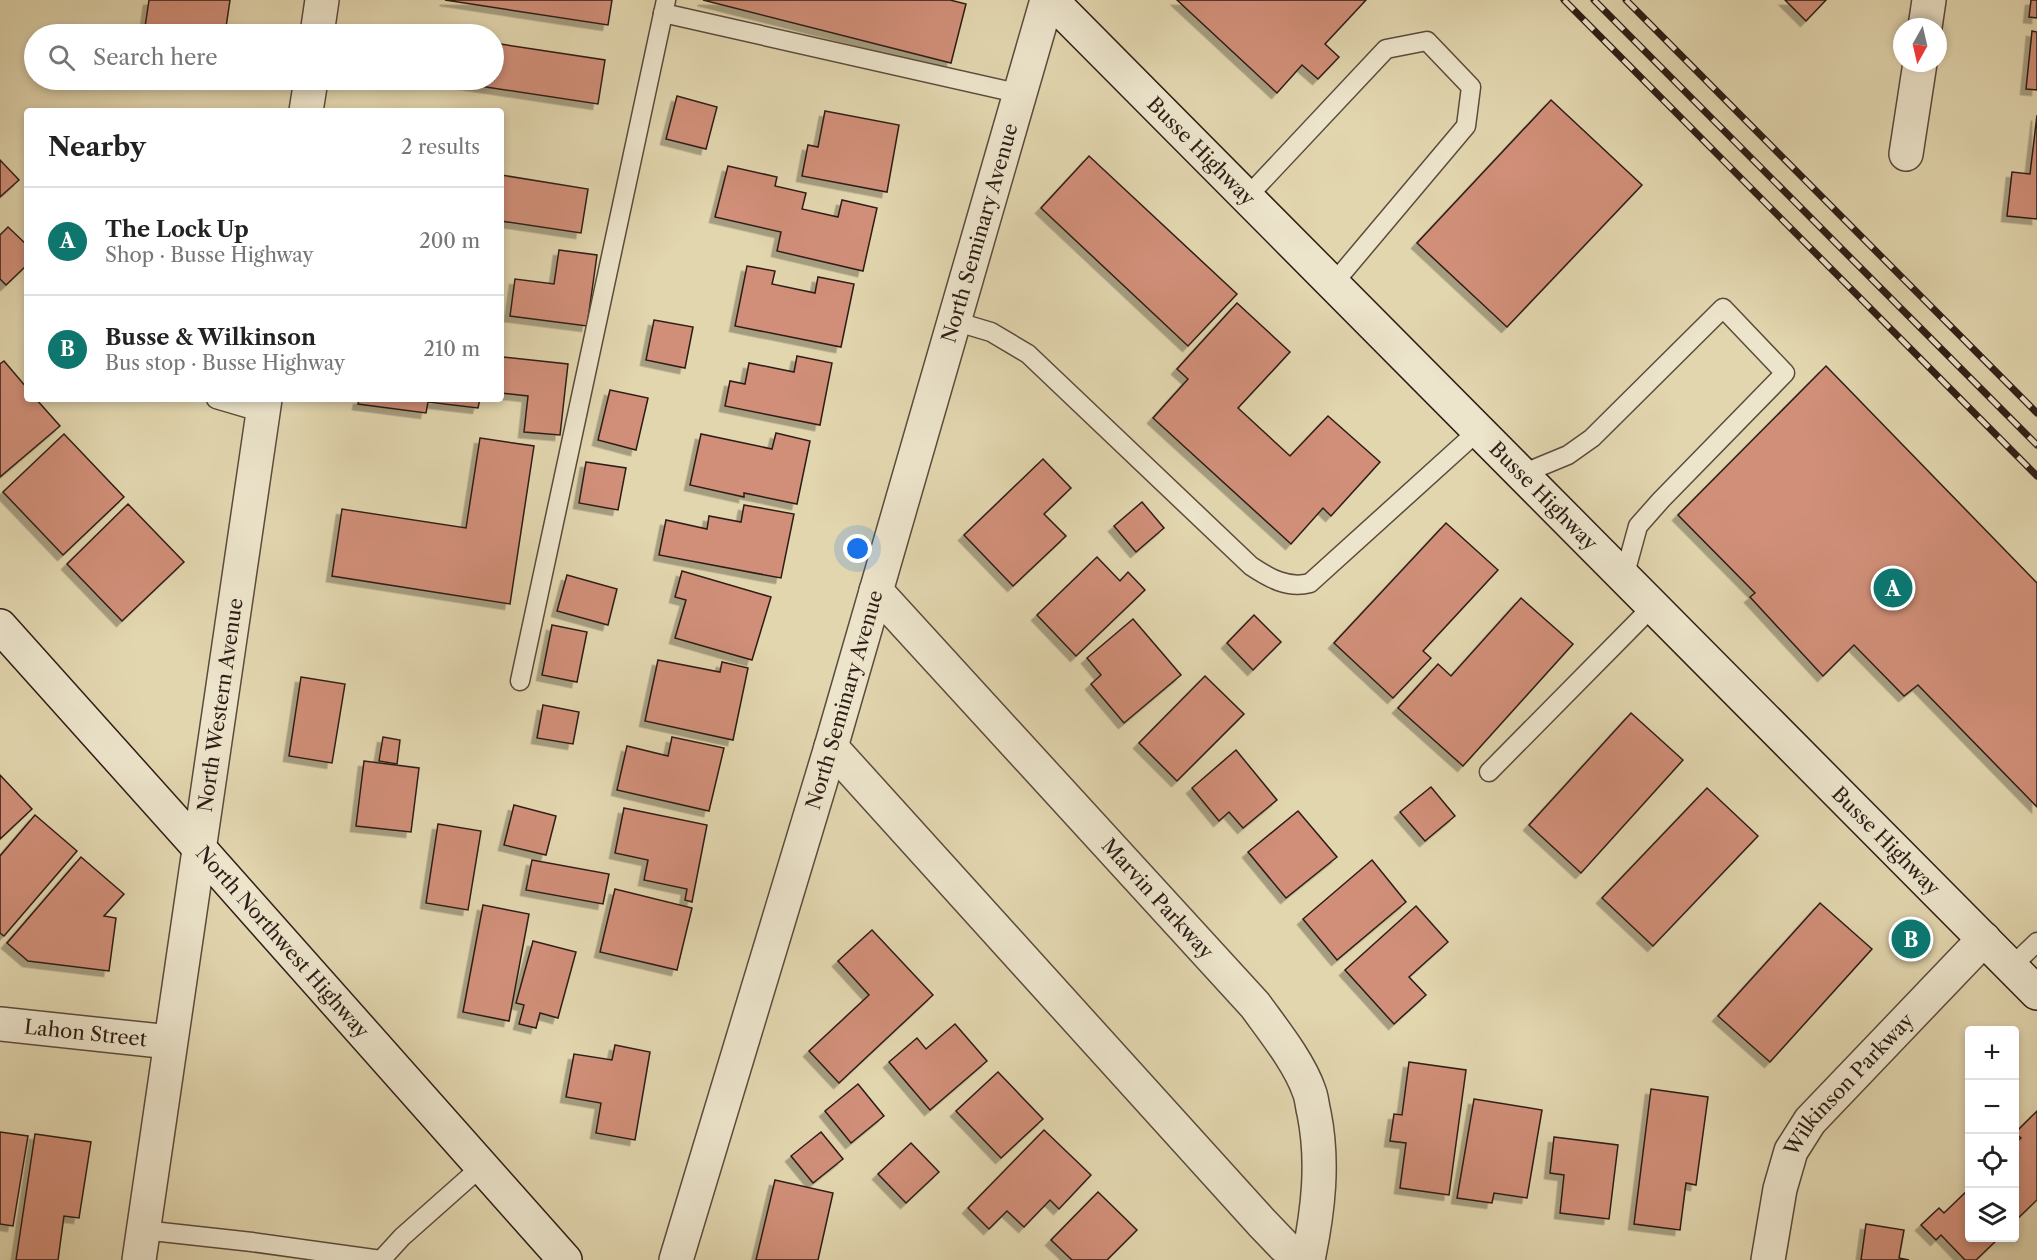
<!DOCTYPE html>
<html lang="en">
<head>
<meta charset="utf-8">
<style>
	body { margin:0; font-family:"Libre Caslon Text",serif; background:#f2f2f2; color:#222 }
	.controls { position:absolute; right:18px; bottom:18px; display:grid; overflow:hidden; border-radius:6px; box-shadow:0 3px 9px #0003 }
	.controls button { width:54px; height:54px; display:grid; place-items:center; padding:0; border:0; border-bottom:2px solid #e0e0e0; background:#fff; color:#222; font:30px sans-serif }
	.compass { position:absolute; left:1893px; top:18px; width:54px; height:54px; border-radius:50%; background:#fff; box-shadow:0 3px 9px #0003; rotate:188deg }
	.you { position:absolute; left:858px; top:549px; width:21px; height:21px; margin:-15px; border:4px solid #fff; border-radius:50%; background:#1a73e8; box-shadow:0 0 0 9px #1a73e833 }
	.badge { display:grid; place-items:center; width:39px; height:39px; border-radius:50%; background:#0f766e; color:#fff; font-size:20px; font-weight:700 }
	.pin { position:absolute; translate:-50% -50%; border:3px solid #fff; box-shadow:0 2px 6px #0006 }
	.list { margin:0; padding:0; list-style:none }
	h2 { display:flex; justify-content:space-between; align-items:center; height:78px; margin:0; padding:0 24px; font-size:26px }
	h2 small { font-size:20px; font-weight:400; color:#767676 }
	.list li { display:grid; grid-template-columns:39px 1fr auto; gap:18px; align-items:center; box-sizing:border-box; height:108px; padding:0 24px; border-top:2px solid #e0e0e0 }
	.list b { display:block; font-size:22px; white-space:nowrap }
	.list p { margin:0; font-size:20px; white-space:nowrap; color:#767676 }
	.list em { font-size:20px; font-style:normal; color:#767676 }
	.icon { flex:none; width:33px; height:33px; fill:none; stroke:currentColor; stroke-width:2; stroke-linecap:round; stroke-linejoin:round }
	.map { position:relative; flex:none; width:2037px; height:1260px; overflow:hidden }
	.search { position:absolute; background:#fff; box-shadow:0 3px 9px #0003; left:24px; top:24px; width:480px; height:66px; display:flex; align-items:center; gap:15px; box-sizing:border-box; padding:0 21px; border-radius:33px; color:#767676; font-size:22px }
	.panel { position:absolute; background:#fff; box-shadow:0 3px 9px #0003; left:24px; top:108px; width:480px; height:294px; border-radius:6px }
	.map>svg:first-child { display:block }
	.building { fill:#d18f79; stroke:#2e1d16; stroke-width:1.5; filter:url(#shadow) }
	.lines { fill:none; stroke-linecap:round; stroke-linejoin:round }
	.service-casing { stroke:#5b4b3c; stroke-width:21 }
	.minor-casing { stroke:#5b4b3c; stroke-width:36 }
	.secondary-casing { stroke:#2e1d16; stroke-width:36 }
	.service { stroke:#ece4cb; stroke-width:18 }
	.minor { stroke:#ece4cb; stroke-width:33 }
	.secondary { stroke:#ece4cb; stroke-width:33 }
	.rail-casing { stroke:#2e1d16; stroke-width:7 }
	.rail { stroke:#ece4cb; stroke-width:4.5; stroke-dasharray:14; stroke-linecap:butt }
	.labels { text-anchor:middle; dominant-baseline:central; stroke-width:4.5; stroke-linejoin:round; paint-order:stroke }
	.street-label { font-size:20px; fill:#2e1d16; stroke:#ece4cb }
</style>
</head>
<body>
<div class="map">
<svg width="2037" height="1260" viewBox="0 0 2037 1260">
	<defs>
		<filter id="shadow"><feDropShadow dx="-5.5" dy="5.5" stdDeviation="0" flood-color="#0004"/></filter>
	</defs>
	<rect width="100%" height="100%" fill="#e2d6af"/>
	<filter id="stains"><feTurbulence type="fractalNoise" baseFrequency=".00333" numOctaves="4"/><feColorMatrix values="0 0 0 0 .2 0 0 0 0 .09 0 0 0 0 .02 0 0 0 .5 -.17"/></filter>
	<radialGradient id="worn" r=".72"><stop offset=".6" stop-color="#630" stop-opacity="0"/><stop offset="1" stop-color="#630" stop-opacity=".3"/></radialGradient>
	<g class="building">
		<polygon points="149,0 230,0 225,34 144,34"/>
		<polygon points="445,0 612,0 608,25"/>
		<polygon points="703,0 950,0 966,4 951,63"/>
		<polygon points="1177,0 1366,0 1325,44 1339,57 1318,79 1302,65 1277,93"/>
		<polygon points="1785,0 1826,0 1806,21"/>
		<polygon points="2031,0 2037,0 2037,18 2029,17"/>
		<polygon points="2032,31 2037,32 2037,90 2026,89"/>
		<polygon points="494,43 605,60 598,104 440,80 494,80"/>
		<polygon points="677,96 717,107 706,149 666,139"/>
		<polygon points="1551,100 1642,185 1507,327 1417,243"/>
		<polygon points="825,111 899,125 887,192 802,176 808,145 818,147"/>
		<polygon points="2037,115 2037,219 2007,216 2012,172 2030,174"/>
		<polygon points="1089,156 1237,294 1188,346 1041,208"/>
		<polygon points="0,160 19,180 0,197"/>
		<polygon points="728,166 777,177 775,186 806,193 802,209 838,217 842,200 877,208 863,271 777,251 781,232 715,217"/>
		<polygon points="501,175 588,189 581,233 501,221"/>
		<polygon points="8,227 27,245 27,265 6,285 0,279 0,235"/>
		<polygon points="559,250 597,255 587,326 510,316 515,279 554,284"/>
		<polygon points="747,266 775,271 772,284 815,293 818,277 854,284 841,347 735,326"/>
		<polygon points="1237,303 1290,352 1238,408 1290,456 1328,416 1380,462 1331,516 1323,508 1291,544 1153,418 1188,379 1177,369"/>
		<polygon points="654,320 693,327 685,368 646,360"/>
		<polygon points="797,356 832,363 820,425 725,406 730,381 745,384 749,363 794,372"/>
		<polygon points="503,357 568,364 560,435 524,432 528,396 501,393"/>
		<polygon points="4,361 27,388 27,399 36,399 60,426 0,477 0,364"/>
		<polygon points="1826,366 2037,583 2037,807 1918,685 1904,696 1854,645 1823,676 1750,597 1755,593 1678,515"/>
		<polygon points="610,390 648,398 636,450 598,440"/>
		<polygon points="359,399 480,399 478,408 428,402 426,413 358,404"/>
		<polygon points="776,433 810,441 797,504 744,493 744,497 690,485 701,434 772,449"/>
		<polygon points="64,434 124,497 63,555 3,492"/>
		<polygon points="480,438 534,446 510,604 332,576 342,509 466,528"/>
		<polygon points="1043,459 1071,488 1044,514 1066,536 1013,586 964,535"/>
		<polygon points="586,462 626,468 618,510 579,503"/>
		<polygon points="1142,502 1164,528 1136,552 1114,526"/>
		<polygon points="128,504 184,562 122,621 67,564"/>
		<polygon points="744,505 794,514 781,578 659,555 666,520 707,529 709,516 741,522"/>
		<polygon points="1446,523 1498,570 1423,651 1431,658 1393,698 1334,643"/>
		<polygon points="1097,557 1120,581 1128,572 1145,590 1076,656 1037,615"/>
		<polygon points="682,571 771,597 752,660 675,638 686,600 675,597"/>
		<polygon points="567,575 617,589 608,625 557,611"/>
		<polygon points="1521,598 1573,644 1463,766 1398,708 1438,664 1451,676"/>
		<polygon points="1254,615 1281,642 1253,670 1227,643"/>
		<polygon points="1133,619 1181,675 1124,723 1091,684 1101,675 1087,658"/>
		<polygon points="552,625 587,632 577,682 542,675"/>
		<polygon points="658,660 720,672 722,662 748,668 733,740 645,721"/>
		<polygon points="1205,676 1244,714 1177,781 1139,743"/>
		<polygon points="301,677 345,684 332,763 289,756"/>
		<polygon points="543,705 579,712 573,744 537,738"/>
		<polygon points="1631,713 1683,760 1581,873 1529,825"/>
		<polygon points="383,737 400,740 397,764 379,761"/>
		<polygon points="672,737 724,748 709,811 617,790 627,746 668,756"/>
		<polygon points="1236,750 1277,800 1243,828 1229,812 1219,821 1192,788"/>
		<polygon points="364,761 419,768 411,832 356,826"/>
		<polygon points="0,775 32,809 0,839"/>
		<polygon points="1431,787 1455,816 1425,841 1400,812"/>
		<polygon points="1707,788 1758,836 1653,946 1602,898"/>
		<polygon points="514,805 556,816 546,855 504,845"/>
		<polygon points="624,808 707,825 692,902 685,900 687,889 644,880 648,860 615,853"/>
		<polygon points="1298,811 1337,857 1286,898 1248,852"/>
		<polygon points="35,815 77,851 4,936 0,933 0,856"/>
		<polygon points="438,824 481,831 468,910 426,903"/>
		<polygon points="81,857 124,894 104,916 116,918 109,971 28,961 7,943"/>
		<polygon points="532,860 609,874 603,904 526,890"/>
		<polygon points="1372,860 1406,902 1337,960 1303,919"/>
		<polygon points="615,889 692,908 677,970 600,952"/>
		<polygon points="1820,903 1872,949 1770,1062 1718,1016"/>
		<polygon points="483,905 529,914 509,1021 463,1012"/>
		<polygon points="1416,906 1448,942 1409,977 1426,995 1394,1024 1345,970"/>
		<polygon points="872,930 933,995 839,1083 809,1051 869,995 838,961"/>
		<polygon points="533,941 576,952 558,1018 540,1013 536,1028 519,1024 524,1005 516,1003"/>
		<polygon points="955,1024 987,1061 930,1110 889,1062 917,1038 926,1049"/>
		<polygon points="615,1045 650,1052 635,1140 596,1133 601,1103 566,1097 574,1054 612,1060"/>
		<polygon points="1409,1062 1466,1070 1449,1195 1400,1188 1406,1143 1390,1141 1394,1114 1402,1115"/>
		<polygon points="998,1072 1043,1119 1001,1158 956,1111"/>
		<polygon points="858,1084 884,1116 851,1143 825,1111"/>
		<polygon points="1651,1089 1708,1097 1696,1185 1686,1183 1680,1230 1634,1224"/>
		<polygon points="1474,1099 1542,1110 1527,1198 1494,1193 1492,1203 1457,1198"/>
		<polygon points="2037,1111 2037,1200 2014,1222 2014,1144 2021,1138 2015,1133"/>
		<polygon points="1044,1130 1091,1175 1059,1209 1050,1200 1024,1227 1007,1211 989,1229 968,1208"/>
		<polygon points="0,1132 28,1136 13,1226 0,1224"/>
		<polygon points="821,1132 843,1159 813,1183 791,1156"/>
		<polygon points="35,1134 91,1142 79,1218 64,1216 58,1260 16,1260"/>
		<polygon points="1554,1137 1618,1145 1609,1219 1560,1213 1564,1175 1550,1173"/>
		<polygon points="911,1143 939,1172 906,1203 878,1174"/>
		<polygon points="775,1180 833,1193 818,1260 756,1260"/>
		<polygon points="1970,1188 1970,1238 1999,1238 1976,1260 1965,1260 1941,1235 1936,1240 1921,1225 1939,1208 1944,1213"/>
		<polygon points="1098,1192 1137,1230 1107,1260 1072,1260 1051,1240"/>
		<polygon points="1866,1224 1904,1230 1899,1258 1909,1260 1861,1260"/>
	</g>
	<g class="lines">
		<g class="service-casing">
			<g id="service">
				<polyline points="663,13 1021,94"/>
				<polyline points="1247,197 1386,49 1427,41 1471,87 1466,126 1333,284"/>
				<path d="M 954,321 L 991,332 L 1028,354 L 1251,566 C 1269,578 1288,589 1310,583 L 1478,431"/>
				<polyline points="216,399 263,413"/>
				<polyline points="1522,474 1568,455 1592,438 1723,308 1785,373 1661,500 1638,526 1624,577"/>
				<polyline points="520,681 666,0"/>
				<polyline points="1489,772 1653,606"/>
				<polyline points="2011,967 2037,942"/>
				<polyline points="143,1230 252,1242 381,1260 402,1237 482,1166"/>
			</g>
		</g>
		<g class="minor-casing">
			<g id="minor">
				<polyline points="1925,27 1929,0"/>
				<polyline points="317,34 322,0"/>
				<polyline points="306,111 311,80"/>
				<polyline points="1906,154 1920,63"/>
				<path id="s1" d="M 876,591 L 1255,1005 C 1273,1030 1299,1062 1309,1091 C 1312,1098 1312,1106 1314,1113 C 1324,1163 1318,1211 1308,1260"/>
				<polyline points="831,747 1261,1222 1284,1246 1302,1260"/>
				<path id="s2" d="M 0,1024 L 170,1042"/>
				<path id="s3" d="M 139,1260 L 265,399"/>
				<path id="s4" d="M 676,1260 L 831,747 L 1047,0"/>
				<path id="s5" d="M 1768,1260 L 1780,1189 L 1791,1151 L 1810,1121 L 1984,939"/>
			</g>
		</g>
		<g class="secondary-casing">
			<g id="secondary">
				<path id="s6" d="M 1051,0 L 2037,993"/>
				<path id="s7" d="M 0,626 L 200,849 L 565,1260"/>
			</g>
		</g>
		<use href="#service" class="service"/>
		<use href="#minor" class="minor"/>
		<use href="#secondary" class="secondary"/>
		<g class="rail-casing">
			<g id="rail">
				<polyline points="1564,0 2037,476"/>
				<polyline points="1594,0 2037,445"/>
				<polyline points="1626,0 2037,413"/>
			</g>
		</g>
		<use href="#rail" class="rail"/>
	</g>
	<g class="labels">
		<g class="street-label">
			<text stroke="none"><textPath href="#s6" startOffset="213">Busse Highway</textPath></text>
			<text stroke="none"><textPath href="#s4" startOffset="1071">North Seminary Avenue</textPath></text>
			<text stroke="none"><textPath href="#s6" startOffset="699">Busse Highway</textPath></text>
			<text stroke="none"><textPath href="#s4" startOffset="585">North Seminary Avenue</textPath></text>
			<text stroke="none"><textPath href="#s3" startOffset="561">North Western Avenue</textPath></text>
			<text stroke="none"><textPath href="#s6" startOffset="1185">Busse Highway</textPath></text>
			<text stroke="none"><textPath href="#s1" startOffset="417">Marvin Parkway</textPath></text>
			<text stroke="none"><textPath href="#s7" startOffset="424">North Northwest Highway</textPath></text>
			<text stroke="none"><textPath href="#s2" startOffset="86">Lahon Street</textPath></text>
			<text stroke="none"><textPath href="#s5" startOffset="200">Wilkinson Parkway</textPath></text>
		</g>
	</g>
	<rect width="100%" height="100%" filter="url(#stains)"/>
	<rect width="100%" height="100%" fill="url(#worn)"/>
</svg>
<div class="controls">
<button>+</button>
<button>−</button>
<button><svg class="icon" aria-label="locate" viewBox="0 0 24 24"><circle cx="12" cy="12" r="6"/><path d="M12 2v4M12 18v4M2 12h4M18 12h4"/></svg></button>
<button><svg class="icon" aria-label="layers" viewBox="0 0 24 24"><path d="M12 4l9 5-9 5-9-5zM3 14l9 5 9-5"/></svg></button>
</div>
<svg class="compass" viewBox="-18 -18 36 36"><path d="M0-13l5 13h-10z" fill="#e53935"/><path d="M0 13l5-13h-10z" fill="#767676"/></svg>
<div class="you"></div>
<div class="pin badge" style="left:1893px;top:588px">A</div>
<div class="pin badge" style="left:1911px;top:939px">B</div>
<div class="search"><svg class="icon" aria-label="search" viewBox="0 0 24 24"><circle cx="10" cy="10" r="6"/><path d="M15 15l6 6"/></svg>Search here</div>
<section class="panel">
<h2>Nearby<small>2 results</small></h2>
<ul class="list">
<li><span class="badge">A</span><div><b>The Lock Up</b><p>Shop · Busse Highway</p></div><em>200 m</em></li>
<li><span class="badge">B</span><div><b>Busse &amp; Wilkinson</b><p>Bus stop · Busse Highway</p></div><em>210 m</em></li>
</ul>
</section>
</div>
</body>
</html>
